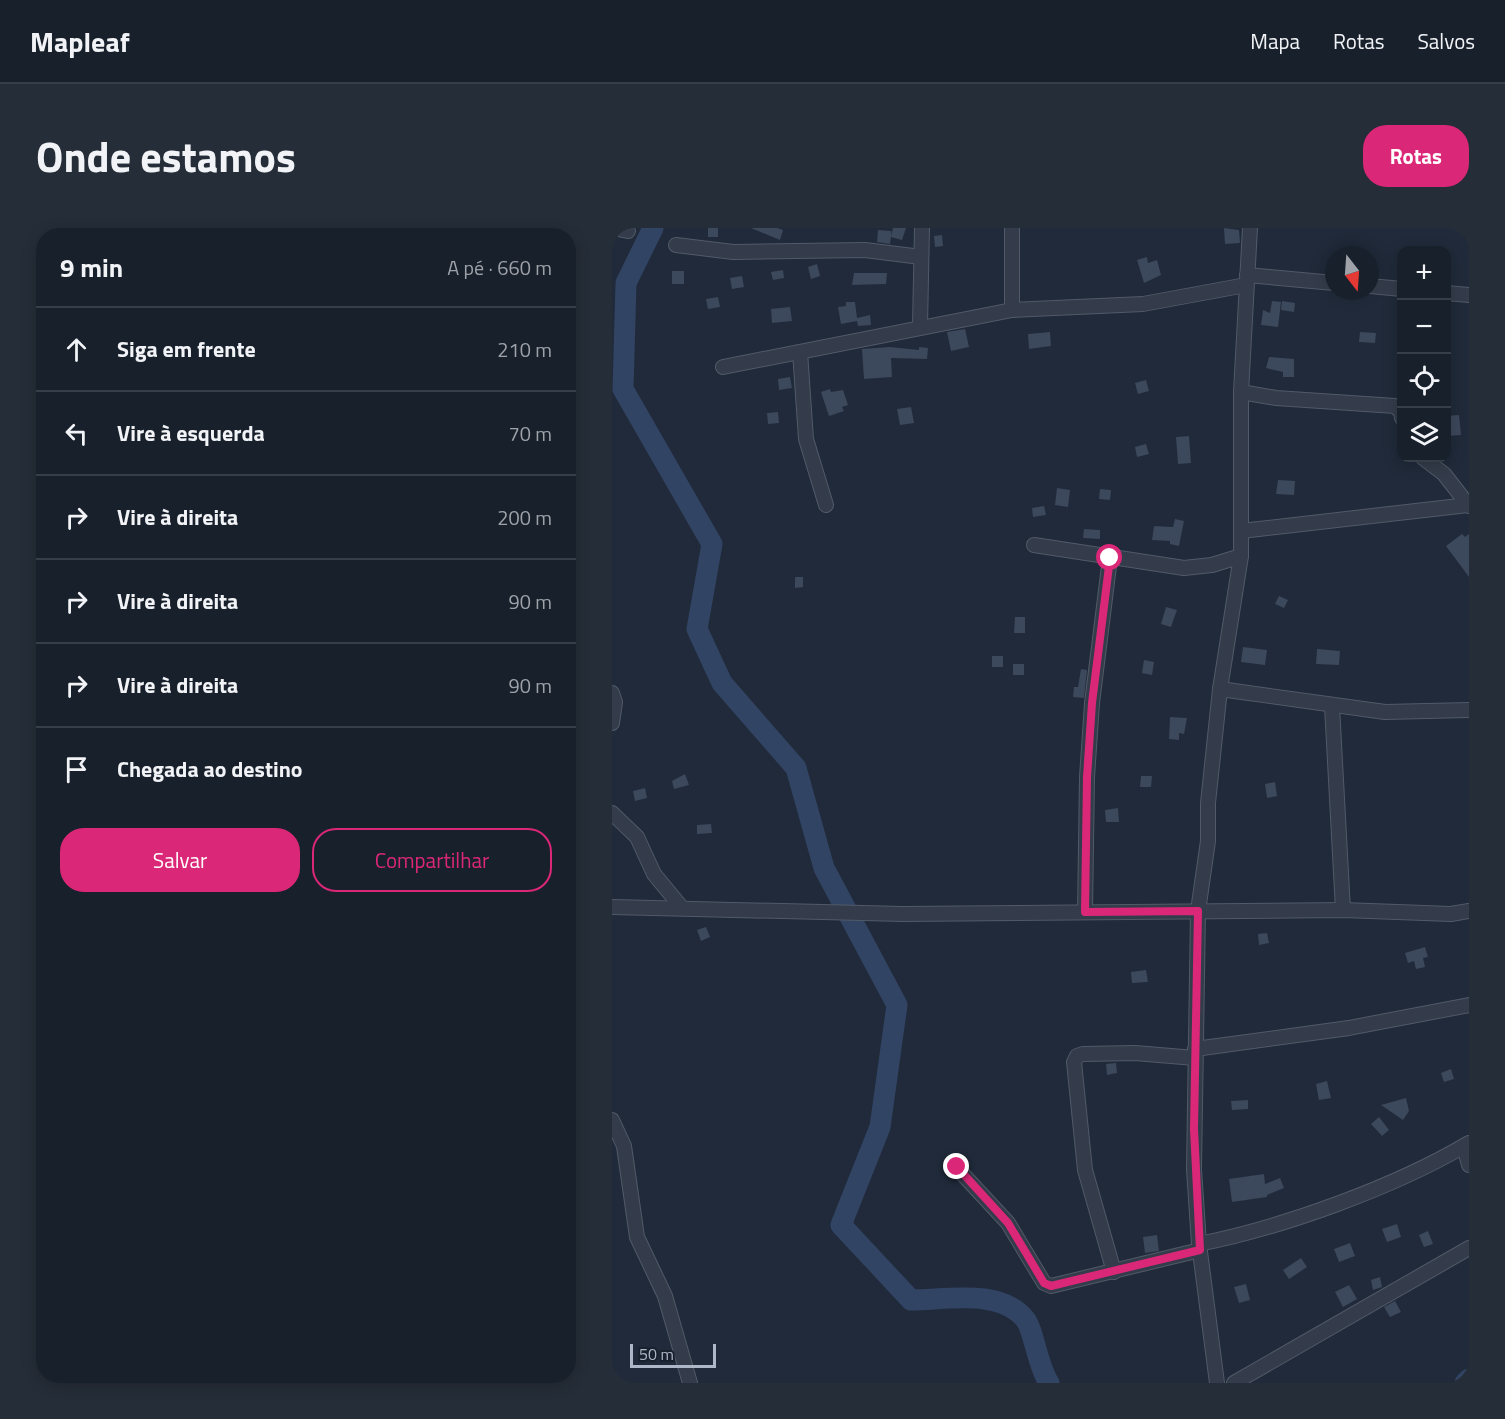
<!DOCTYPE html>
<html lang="pt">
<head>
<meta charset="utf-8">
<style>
	body { margin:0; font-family:"Titillium Web",sans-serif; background:#252d38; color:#f1f3f6 }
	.controls { position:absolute; right:18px; top:18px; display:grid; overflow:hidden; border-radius:12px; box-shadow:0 3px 15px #0003 }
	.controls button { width:54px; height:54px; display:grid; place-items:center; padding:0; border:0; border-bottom:2px solid #363e48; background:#18202c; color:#f1f3f6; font:30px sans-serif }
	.compass { position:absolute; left:713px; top:18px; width:54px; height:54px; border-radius:50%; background:#18202c; box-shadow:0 3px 15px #0003; rotate:163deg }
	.scale { position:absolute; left:18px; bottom:15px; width:86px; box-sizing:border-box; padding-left:6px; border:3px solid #aeb7c7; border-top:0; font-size:16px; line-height:21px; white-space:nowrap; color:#aeb7c7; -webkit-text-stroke:4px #19212f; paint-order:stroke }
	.stop { position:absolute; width:18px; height:18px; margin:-14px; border:4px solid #db2777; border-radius:50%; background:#fff }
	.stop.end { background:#db2777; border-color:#fff; box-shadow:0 2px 6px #0008 }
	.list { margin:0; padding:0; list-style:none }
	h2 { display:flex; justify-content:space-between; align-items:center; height:78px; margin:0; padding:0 24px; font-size:26px }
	h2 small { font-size:20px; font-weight:400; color:#9fa3a9 }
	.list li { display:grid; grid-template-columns:39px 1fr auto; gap:18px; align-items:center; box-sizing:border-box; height:84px; padding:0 24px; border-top:2px solid #363e48 }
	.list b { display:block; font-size:22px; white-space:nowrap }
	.list em { font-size:20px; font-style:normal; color:#9fa3a9 }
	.actions { display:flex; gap:12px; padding:18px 24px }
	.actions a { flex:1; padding:14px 0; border:2px solid #db2777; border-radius:24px; text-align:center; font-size:21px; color:#db2777 }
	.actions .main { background:#db2777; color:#fff }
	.icon { flex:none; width:33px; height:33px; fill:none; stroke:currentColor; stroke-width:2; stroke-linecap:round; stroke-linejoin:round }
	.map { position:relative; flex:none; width:857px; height:1155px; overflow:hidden; border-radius:24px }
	header { display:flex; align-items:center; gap:36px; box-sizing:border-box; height:84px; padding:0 30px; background:#18202c; border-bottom:2px solid #363e48 }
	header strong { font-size:28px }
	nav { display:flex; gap:33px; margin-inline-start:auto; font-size:21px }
	.intro { display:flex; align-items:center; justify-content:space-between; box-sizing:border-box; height:144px; padding:0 36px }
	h1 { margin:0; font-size:42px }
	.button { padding:15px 27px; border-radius:24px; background:#db2777; color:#fff; font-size:21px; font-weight:700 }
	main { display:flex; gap:36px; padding:0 36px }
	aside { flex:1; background:#18202c; border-radius:24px; box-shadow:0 3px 15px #0003 }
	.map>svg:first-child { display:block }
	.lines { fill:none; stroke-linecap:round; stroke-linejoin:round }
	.river { stroke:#324463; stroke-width:21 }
	.building { fill:#3c485b }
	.minor-casing { stroke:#515a68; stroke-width:16 }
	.minor { stroke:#343c4b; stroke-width:14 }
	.route { stroke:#db2777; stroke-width:8 }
</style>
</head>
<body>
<header>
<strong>Mapleaf</strong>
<nav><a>Mapa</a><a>Rotas</a><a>Salvos</a></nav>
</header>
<div class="intro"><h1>Onde estamos</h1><a class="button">Rotas</a></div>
<main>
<aside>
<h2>9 min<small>A pé · 660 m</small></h2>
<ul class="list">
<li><svg class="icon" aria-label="ahead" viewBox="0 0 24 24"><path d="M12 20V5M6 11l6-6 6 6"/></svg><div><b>Siga em frente</b></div><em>210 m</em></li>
<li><svg class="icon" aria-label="left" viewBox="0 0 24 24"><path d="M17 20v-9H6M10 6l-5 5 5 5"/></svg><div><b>Vire à esquerda</b></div><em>70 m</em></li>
<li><svg class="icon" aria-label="right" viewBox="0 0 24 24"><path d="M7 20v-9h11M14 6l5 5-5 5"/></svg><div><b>Vire à direita</b></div><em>200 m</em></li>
<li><svg class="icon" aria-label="right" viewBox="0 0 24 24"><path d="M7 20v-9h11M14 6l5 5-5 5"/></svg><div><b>Vire à direita</b></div><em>90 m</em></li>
<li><svg class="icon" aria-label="right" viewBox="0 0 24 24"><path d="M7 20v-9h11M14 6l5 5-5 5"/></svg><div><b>Vire à direita</b></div><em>90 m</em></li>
<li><svg class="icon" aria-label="arrive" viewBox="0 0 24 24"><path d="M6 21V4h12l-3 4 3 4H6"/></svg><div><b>Chegada ao destino</b></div></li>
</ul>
<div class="actions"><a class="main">Salvar</a><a>Compartilhar</a></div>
</aside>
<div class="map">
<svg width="857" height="1155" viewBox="0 0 857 1155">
	<rect width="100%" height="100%" fill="#202a3a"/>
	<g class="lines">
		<g class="river">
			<path d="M 41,0 L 14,55 L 11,161 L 100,316 L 85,401 L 110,455 L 184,540 L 212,640 L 285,777 L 268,899 L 229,997 L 299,1072 C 334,1072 388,1060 413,1091 C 422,1102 425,1137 437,1155"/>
			<polyline points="853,1155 857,1151"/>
		</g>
	</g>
	<g class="building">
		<rect x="96" y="0" width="10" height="9"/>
		<polygon points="139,0 165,0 171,2 168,12"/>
		<polygon points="281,0 294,0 290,12 279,9 278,16 265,14 266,2 279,3 279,8"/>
		<polygon points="612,0 627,2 628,15 613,16"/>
		<polygon points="330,7 331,18 323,19 322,8"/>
		<polygon points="535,29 536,35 545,32 549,47 532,55 525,32"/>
		<polygon points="205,36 208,48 199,51 196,39"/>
		<polygon points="171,42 172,50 161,52 159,44"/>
		<rect x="60" y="43" width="12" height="13"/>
		<polygon points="242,45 275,45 274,56 240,57"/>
		<polygon points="130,48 132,59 120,61 118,50"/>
		<polygon points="106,69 108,79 96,81 94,71"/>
		<polygon points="660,73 669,74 666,99 649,97 651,82 658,85"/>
		<polygon points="670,73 683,75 682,84 669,82"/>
		<polygon points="234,74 243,74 245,90 258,87 259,97 246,98 245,93 229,96 226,79 234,78"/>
		<polygon points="178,79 180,93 160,95 159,81"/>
		<polygon points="353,101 357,119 339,123 335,104"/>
		<polygon points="438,104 439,118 417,121 416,106"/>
		<polygon points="748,104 764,105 763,115 747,114"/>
		<polygon points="278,119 307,122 307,119 316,120 315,131 279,130 280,149 252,151 250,121"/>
		<polygon points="657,129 682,131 682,149 671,149 671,144 654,140"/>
		<polygon points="178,149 180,160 167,162 166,151"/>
		<polygon points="534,152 537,163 526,166 523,155"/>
		<polygon points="218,161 219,164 231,162 236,177 230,179 232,183 217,188 209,164"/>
		<polygon points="299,179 302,195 288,197 285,181"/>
		<polygon points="166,184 167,195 156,196 155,185"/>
		<polygon points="847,187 849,207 834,208 834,188"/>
		<polygon points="577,208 579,235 566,236 564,209"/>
		<polygon points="534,216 537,226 525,229 523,219"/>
		<polygon points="666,252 683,253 682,267 664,266"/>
		<polygon points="445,260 458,262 456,279 443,277"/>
		<polygon points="488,261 499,262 498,272 487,271"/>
		<polygon points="432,278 434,287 421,289 420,280"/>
		<polygon points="563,291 572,293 567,318 558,316 558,313 540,312 542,298 561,299"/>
		<polygon points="472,301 488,302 488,311 471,310"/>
		<polygon points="850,306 853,309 857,306 857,349 834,318"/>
		<polygon points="183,349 191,349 191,359 183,360"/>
		<polygon points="667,368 676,372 672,380 663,376"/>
		<polygon points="554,379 565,382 559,399 549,396"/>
		<polygon points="403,389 413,389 413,405 402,405"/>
		<polygon points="631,419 655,422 653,437 629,434"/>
		<polygon points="705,421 728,423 727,437 704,436"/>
		<rect x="380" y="428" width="11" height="11"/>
		<polygon points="532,432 542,434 540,447 530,445"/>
		<rect x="401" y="436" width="11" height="11"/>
		<polygon points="469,441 475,442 472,470 461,469 462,459 466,459"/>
		<polygon points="558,489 575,490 572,506 567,505 567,512 557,511"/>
		<polygon points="73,546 77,557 62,561 60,553"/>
		<polygon points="529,548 540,548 539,559 528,559"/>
		<polygon points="663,554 665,568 655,570 653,556"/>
		<polygon points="33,560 35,570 23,573 21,563"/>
		<polygon points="506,580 507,594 494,594 493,582"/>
		<polygon points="99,596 100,605 85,606 85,597"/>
		<polygon points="94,699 98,709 89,713 85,702"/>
		<polygon points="655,705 657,715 647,717 646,706"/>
		<polygon points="813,719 816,729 811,730 813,739 804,741 802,733 796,735 793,725"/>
		<polygon points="534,742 536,754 520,755 519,744"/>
		<polygon points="504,835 505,845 495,847 494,836"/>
		<polygon points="839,841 842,851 832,854 829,845"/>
		<polygon points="715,853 719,870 707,872 704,856"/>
		<polygon points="794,870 797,883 791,892 769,877"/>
		<polygon points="636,872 636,881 620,882 619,873"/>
		<polygon points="767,889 777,902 770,908 759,896"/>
		<polygon points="652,946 653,956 668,950 672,960 655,967 655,969 620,974 617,951"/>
		<polygon points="785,996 789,1009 775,1014 770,1001"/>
		<polygon points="816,1003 821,1016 812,1019 807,1007"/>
		<polygon points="545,1007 547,1023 533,1025 531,1009"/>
		<polygon points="738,1015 743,1028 727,1034 722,1021"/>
		<polygon points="689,1030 695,1039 677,1051 671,1042"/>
		<polygon points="768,1049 770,1059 761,1062 759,1052"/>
		<polygon points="634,1056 638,1072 627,1075 622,1059"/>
		<polygon points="737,1057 745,1071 731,1079 723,1064"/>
		<polygon points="783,1073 789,1084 778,1089 772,1079"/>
	</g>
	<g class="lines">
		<g class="minor-casing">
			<g id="minor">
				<polyline points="1,0 16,3"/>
				<polyline points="400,0 400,82"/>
				<polyline points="64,17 121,24 253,22 309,29"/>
				<polyline points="635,47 722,55"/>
				<polyline points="758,58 790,61"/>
				<polyline points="834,65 857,67"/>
				<polyline points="308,98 310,0"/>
				<polyline points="188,124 194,211 214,277"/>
				<polyline points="111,139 400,82 531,76 634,57"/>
				<polyline points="629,164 664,170 783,178 789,184 790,190"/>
				<polyline points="811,230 832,246 857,278"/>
				<polyline points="629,303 856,277"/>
				<polyline points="422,317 572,340 600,337 629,328"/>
				<polyline points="608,461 773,484 857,482"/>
				<polyline points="0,465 3,474 0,495"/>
				<polyline points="720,478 731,682"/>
				<polyline points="0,585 25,609 42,646 70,680"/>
				<polyline points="0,679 291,686 731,682 839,686 857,683"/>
				<polyline points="473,684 475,549 480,475 498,330"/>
				<polyline points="583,821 737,800 857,777"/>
				<polyline points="0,892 12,918 25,1009 53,1068 78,1155"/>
				<polyline points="852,918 857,937"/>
				<polyline points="345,940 396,995 432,1055 439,1058 588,1022"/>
				<path d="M 587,1016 C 672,999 783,959 857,915"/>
				<polyline points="502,1044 473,942 462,834 465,828 471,826 523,825 583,830"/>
				<polyline points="605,1155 587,1016 582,941 586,683 596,613 596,575 608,461 629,328 629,164 638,0"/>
				<polyline points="622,1155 857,1020"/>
			</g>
		</g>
		<use href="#minor" class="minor"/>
	</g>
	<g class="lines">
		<polyline class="route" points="345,939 396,995 432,1055 439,1058 588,1022 582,901 586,683 473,684 475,549 480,475 498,330"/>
	</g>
</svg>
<div class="controls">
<button>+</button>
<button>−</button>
<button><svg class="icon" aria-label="locate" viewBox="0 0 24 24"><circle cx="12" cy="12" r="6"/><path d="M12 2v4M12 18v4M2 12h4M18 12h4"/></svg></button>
<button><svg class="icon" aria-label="layers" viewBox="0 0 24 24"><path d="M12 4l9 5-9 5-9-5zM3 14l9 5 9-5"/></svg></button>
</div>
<svg class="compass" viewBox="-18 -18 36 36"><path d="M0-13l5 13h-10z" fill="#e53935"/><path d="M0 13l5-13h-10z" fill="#9fa3a9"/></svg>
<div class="scale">50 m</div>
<div class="stop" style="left:498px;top:330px"></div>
<div class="stop end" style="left:345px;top:939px"></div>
</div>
</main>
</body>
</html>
